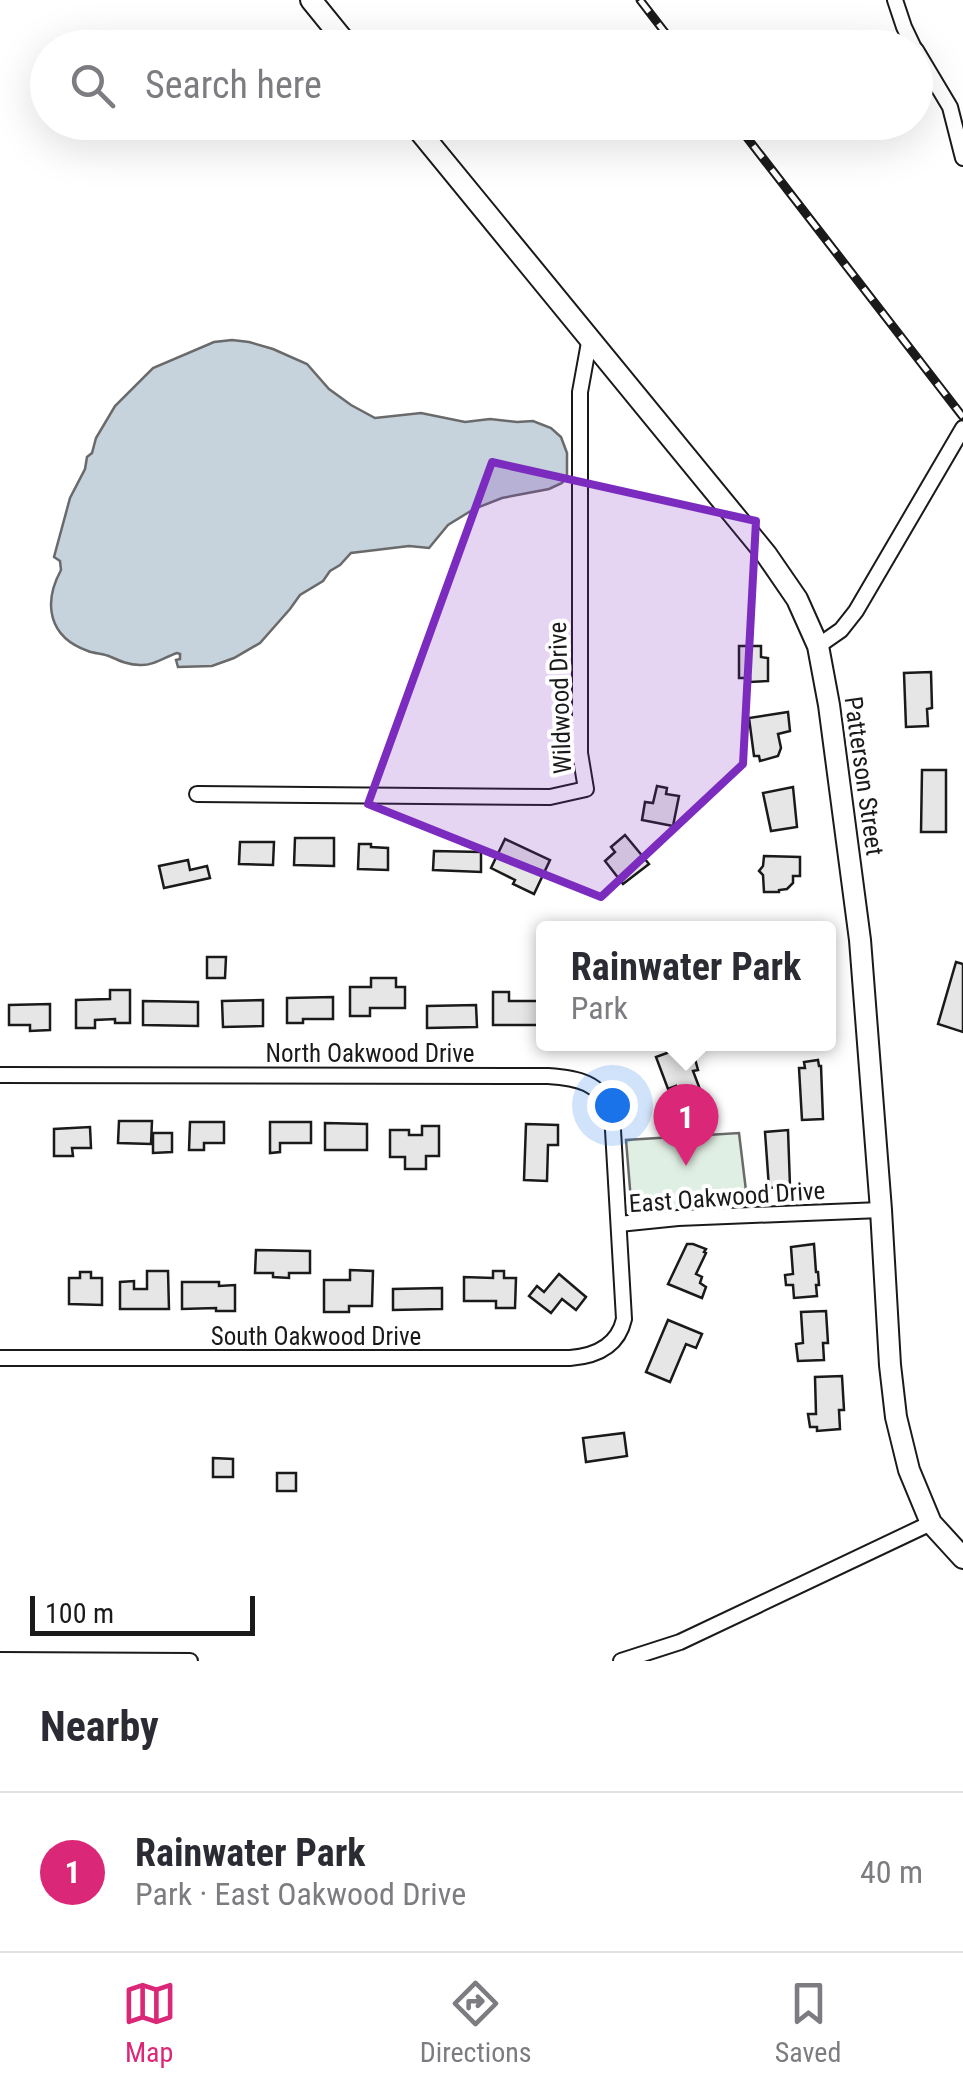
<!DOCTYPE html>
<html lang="en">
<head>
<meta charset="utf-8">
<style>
	body { margin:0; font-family:"Roboto Condensed",sans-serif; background:#f7f7f7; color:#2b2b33 }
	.scale { position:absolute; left:30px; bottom:25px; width:225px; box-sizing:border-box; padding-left:10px; border:5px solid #1a1a1a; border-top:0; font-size:28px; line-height:35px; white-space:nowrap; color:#1a1a1a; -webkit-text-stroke:8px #fff; paint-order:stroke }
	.you { position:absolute; left:612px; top:1105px; width:35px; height:35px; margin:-25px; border:8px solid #fff; border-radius:50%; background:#1a73e8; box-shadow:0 0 0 15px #1a73e833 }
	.badge { display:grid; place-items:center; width:65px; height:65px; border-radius:50%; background:#db2777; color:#fff; font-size:32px; font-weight:700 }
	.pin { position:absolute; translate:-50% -82px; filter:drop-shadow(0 2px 5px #0008) }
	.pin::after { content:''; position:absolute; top:52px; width:35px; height:30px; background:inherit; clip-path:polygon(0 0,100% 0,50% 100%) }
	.popup { position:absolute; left:536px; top:921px; width:300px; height:130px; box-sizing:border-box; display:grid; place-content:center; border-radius:10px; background:#fff; filter:drop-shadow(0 2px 8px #0005); font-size:32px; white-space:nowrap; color:#7c7c81 }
	.popup b { font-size:38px; color:#2b2b33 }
	.popup::after { content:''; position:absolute; left:50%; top:100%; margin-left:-20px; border:20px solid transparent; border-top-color:#fff }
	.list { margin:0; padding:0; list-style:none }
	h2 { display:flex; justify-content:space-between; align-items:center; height:130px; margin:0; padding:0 40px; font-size:42px }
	h2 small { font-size:32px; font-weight:400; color:#7c7c81 }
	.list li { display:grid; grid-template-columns:65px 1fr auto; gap:30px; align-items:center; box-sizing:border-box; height:160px; padding:0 40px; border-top:2px solid #e1e1e2 }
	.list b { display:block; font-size:38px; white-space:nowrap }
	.list p { margin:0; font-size:32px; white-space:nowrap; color:#7c7c81 }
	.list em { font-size:32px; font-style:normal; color:#7c7c81 }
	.icon { flex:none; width:55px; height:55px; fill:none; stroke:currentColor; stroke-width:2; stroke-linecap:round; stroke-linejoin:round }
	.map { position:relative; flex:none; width:963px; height:1661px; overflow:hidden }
	.search { position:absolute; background:#fff; box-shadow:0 10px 40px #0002; left:30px; right:30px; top:30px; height:110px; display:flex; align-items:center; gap:25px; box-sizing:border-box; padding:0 35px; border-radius:55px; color:#7c7c81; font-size:38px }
	.sheet { height:290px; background:#fff }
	nav { display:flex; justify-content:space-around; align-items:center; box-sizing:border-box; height:140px; border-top:2px solid #e1e1e2; background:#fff; font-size:28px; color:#7c7c81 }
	nav a { display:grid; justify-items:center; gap:5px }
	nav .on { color:#db2777 }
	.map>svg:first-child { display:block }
	.green { fill:#e0efe3; stroke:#6a6a6a; stroke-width:2.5 }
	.water { fill:#c6d2dc; stroke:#6a6a6a; stroke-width:2.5 }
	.building { fill:#e6e6e6; stroke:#1a1a1a; stroke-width:2.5 }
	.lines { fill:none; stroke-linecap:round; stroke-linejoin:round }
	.street-casing { stroke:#1a1a1a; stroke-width:18 }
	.secondary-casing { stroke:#1a1a1a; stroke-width:24 }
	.street { stroke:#fff; stroke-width:14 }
	.secondary { stroke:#fff; stroke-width:20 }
	.rail-casing { stroke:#1a1a1a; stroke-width:9 }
	.rail { stroke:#fff; stroke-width:5; stroke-dasharray:15; stroke-linecap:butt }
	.marked { fill:#7b2cbf; fill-opacity:0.2; stroke:#7b2cbf; stroke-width:8; stroke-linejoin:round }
	.labels { text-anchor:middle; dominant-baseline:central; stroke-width:8; stroke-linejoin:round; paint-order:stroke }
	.street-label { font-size:25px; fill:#1a1a1a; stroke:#fff }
</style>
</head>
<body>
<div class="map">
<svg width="963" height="1661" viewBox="0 0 963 1661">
	<rect width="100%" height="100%" fill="#fff"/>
	<polygon class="green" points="739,1133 748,1207 632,1213 626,1140"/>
	<path class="water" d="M 232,340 L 249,342 L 273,349 L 307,364 L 329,389 L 351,405 L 375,418 L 421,413 L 465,422 L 490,419 L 517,422 L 533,421 L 551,428 L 561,437 L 567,453 L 567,476 L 562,483 L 549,489 L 502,498 L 474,509 L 448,525 L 429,548 L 409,546 L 351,553 L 340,565 L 330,571 L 323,581 L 300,595 L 290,609 L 260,643 L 234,658 L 212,666 L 178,667 L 176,660 L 180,659 L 180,654 L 177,653 C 165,657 153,666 140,665 C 129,665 120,661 111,657 C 104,653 95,654 88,651 C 48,637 43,603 61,570 L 60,561 L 54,557 L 70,498 L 85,469 L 87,457 L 92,453 L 96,438 L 115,406 L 153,368 L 214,342 Z"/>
	<g class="building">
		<polygon points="739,646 761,646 761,657 768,658 768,681 750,682 750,678 739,678"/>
		<polygon points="931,672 932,708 927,709 928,726 906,727 904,673"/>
		<polygon points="788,712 790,731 778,734 781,748 778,756 760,761 759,756 754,756 749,718"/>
		<polygon points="922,770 946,770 946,832 921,832"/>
		<polygon points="657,786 667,788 666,794 679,796 673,826 642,820 645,802 653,803"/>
		<polygon points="793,787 797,827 771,831 763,793"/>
		<polygon points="625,835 649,864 623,884 605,861 615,852 611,847"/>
		<polygon points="295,838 334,838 334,866 294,865"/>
		<polygon points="505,839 550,860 534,894 513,884 515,880 491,868"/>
		<polygon points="240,842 274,842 273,865 239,864"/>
		<polygon points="359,844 371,844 371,847 388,848 388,870 358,869"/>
		<polygon points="434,851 481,852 481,872 433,870"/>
		<polygon points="764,856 800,857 800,876 793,876 793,883 787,889 779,890 779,892 764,892 763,875 759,871 763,866"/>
		<polygon points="188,860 190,870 207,866 210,878 164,888 159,866"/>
		<polygon points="207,957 226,957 225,978 207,978"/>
		<polygon points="956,962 963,964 963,1032 938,1024"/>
		<polygon points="371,978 396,978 396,987 405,987 405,1008 370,1008 370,1016 350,1016 350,987 371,987"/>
		<polygon points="110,990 130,990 130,1023 115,1023 115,1019 95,1020 95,1028 76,1028 76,1000 110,999"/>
		<polygon points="493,992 509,992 509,1001 544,1001 544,1025 493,1025"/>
		<polygon points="333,997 333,1019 303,1019 303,1023 287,1023 287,998"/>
		<polygon points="263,1000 263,1026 223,1027 222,1001"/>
		<polygon points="143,1001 198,1002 198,1026 143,1025"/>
		<polygon points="50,1004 50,1030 30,1031 30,1025 9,1025 9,1005"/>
		<polygon points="476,1005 477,1027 427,1028 427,1006"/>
		<polygon points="683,1047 688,1061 695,1059 698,1070 693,1071 701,1092 680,1100 676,1086 668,1089 656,1057"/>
		<polygon points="818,1060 819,1066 821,1066 823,1119 802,1120 799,1068 805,1068 804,1062"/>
		<polygon points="119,1121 152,1121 151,1144 118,1143"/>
		<polygon points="190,1122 224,1122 224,1143 204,1143 204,1150 189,1150"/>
		<polygon points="270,1122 311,1122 311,1143 280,1143 280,1152 270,1153"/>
		<polygon points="325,1123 367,1124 367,1150 325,1150"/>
		<polygon points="526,1124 558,1125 558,1145 548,1145 547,1181 524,1180"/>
		<polygon points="422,1126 439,1126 439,1156 426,1156 426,1169 405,1169 405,1157 390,1157 390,1130 409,1130 409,1135 422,1135"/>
		<polygon points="90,1127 91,1148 72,1148 73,1156 54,1156 54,1129"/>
		<polygon points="788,1130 790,1186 769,1188 765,1132"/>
		<polygon points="153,1133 172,1133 172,1152 153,1153"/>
		<polygon points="687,1244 693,1244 706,1249 704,1252 706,1253 696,1274 702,1277 700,1283 706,1287 702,1298 668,1284"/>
		<polygon points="814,1244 816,1272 818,1272 819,1285 816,1285 817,1296 794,1298 793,1285 786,1285 785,1275 793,1274 791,1247"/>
		<polygon points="256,1250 310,1251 310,1273 289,1273 289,1278 273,1277 273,1273 255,1273"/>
		<polygon points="350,1270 373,1271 372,1306 349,1306 349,1312 324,1312 324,1280 350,1280"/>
		<polygon points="147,1271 168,1271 169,1309 120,1309 120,1282 134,1281 134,1289 147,1289"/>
		<polygon points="493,1271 504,1271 504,1278 516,1278 515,1308 496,1308 496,1301 464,1301 464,1277 493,1278"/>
		<polygon points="80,1272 91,1272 91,1278 102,1278 102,1305 69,1304 69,1278 80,1278"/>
		<polygon points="559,1274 586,1297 576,1310 562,1299 551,1313 529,1296 537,1286 544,1292"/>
		<polygon points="182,1282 219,1282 219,1286 235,1285 235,1311 216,1311 216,1308 182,1309"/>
		<polygon points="442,1288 442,1309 393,1310 393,1289"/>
		<polygon points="826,1311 828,1343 823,1343 824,1360 798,1361 796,1344 803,1343 801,1312"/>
		<polygon points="668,1320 702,1334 696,1348 686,1344 670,1382 646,1372"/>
		<polygon points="842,1376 844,1410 839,1410 840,1429 817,1431 817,1427 810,1427 808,1414 816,1414 815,1377"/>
		<polygon points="624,1433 627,1456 586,1462 583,1438"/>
		<polygon points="213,1458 233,1459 233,1477 213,1477"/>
		<rect x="277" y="1473" width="19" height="18"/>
	</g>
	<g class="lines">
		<g class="street-casing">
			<g id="street">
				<polyline points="895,0 904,27 914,48"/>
				<polyline points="916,50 950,107 963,158"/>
				<polyline points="818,646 841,630 856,611 963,428"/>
				<polyline points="197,794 550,797 586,789 580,753 580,392 590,337"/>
				<path d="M 0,1075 L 548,1076 C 577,1078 601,1082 612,1113 L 624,1319 C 618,1346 596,1356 570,1358 L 0,1358"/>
				<polyline points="619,1224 678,1218 881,1210"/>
				<polyline points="0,1660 190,1661"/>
				<polyline points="621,1661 680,1642 931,1523"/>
			</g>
		</g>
		<g class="secondary-casing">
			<g id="secondary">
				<polyline points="311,0 350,48"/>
				<polyline points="412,122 766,554 797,599 818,646 829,705 860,940 881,1210 890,1365 896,1417 909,1470 931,1523 963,1558"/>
			</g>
		</g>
		<use href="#street" class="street"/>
		<use href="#secondary" class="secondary"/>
		<g class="rail-casing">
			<g id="rail">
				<polyline points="640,0 677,48"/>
				<polyline points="735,122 963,417"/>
			</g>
		</g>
		<use href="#rail" class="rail"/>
	</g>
	<path class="marked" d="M 492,462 L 756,521 L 743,764 L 601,897 L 368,804 Z"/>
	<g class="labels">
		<g class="street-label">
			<text transform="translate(560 698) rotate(-92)">Wildwood Drive</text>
			<text transform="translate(864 776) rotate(82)">Patterson Street</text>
			<text x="370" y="1053">North Oakwood Drive</text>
			<text transform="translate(727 1197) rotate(-4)">East Oakwood Drive</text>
			<text x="316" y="1336">South Oakwood Drive</text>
		</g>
	</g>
</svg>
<div class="scale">100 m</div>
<div class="you"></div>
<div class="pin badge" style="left:686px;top:1166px">1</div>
<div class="popup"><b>Rainwater Park</b>Park</div>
<div class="search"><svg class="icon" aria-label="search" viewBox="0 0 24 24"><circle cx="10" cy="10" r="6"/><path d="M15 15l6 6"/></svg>Search here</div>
</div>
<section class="sheet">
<h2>Nearby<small></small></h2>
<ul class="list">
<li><span class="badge">1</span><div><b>Rainwater Park</b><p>Park · East Oakwood Drive</p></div><em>40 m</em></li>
</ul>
</section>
<nav>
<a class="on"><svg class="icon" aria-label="map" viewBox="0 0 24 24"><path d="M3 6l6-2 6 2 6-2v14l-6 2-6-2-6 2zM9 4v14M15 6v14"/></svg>Map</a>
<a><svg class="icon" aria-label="directions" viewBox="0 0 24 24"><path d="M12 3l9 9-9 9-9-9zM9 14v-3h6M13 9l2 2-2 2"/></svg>Directions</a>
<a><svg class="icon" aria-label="saved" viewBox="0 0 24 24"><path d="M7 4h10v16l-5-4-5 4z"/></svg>Saved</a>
</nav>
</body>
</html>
